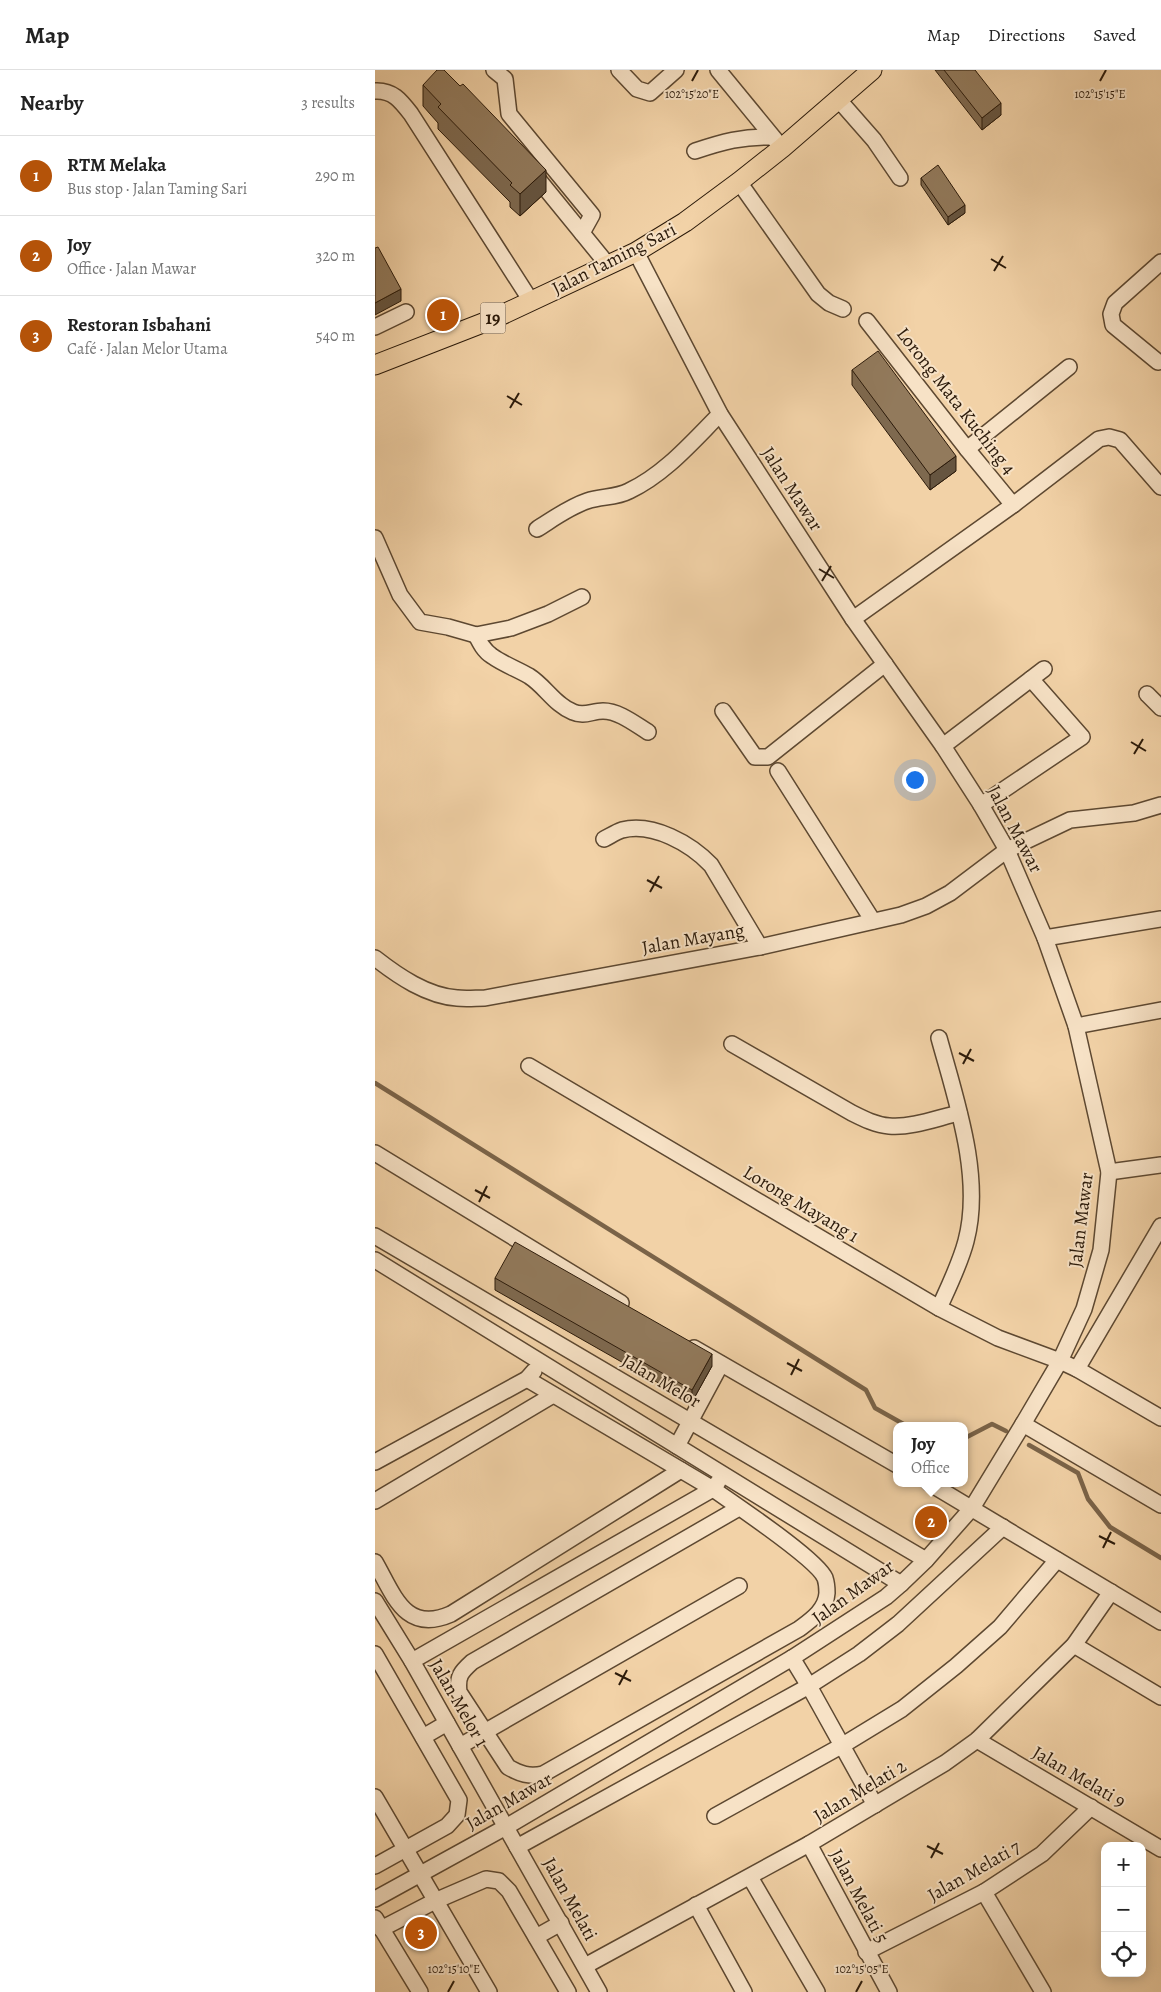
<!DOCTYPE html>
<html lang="en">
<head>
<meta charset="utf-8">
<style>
	body { margin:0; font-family:Alegreya,serif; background:#f6f6f6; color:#222 }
	.controls { position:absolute; right:15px; bottom:15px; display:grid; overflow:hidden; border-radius:10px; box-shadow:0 2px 12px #0003 }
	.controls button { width:45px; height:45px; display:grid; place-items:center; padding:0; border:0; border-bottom:1px solid #e0e0e0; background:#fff; color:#222; font:25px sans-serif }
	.you { position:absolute; left:539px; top:709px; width:18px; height:18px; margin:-12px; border:4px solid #fff; border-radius:50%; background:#1a73e8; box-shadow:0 0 0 8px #1a73e833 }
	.badge { display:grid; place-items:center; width:32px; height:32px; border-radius:50%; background:#b45309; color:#fff; font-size:16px; font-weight:700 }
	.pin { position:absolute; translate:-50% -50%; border:2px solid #fff; box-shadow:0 1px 5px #0006 }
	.popup { position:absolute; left:518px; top:1352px; width:75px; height:65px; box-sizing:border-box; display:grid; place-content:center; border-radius:10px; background:#fff; filter:drop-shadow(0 1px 4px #0005); font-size:16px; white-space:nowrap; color:#767676 }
	.popup b { font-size:19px; color:#222 }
	.popup::after { content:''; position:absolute; left:50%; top:100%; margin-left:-10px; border:10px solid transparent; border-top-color:#fff }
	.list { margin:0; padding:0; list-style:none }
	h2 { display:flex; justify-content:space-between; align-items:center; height:65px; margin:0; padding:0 20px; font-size:21px }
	h2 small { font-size:16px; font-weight:400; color:#767676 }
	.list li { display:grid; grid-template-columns:32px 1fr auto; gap:15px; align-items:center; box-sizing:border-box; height:80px; padding:0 20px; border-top:1px solid #e0e0e0 }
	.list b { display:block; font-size:19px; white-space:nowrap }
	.list p { margin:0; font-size:16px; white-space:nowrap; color:#767676 }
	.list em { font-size:16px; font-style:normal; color:#767676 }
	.icon { flex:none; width:28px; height:28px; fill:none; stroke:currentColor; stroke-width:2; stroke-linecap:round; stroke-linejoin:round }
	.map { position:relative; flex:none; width:786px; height:1922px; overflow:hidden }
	header { display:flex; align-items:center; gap:30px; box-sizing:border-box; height:70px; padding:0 25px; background:#fff; border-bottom:1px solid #e0e0e0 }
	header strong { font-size:24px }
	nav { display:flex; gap:28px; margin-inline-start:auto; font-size:18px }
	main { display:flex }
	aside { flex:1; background:#fff }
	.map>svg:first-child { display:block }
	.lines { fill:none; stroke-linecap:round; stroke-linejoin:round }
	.stream { stroke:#7a6348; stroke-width:4.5 }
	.minor-casing { stroke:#5d4831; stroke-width:18 }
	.major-casing { stroke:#2b1a0a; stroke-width:21 }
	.minor { stroke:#f7e2c6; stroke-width:15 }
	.major { stroke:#f2d2a7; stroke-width:19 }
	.wall { fill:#7e694f; stroke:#2b1a0a }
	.shaded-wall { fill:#665540; stroke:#2b1a0a }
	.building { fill:#927a5c; stroke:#2b1a0a }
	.ticks { fill:none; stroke:#2b1a0a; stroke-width:2 }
	.labels { text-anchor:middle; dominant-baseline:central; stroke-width:4; stroke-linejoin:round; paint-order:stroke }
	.shield { fill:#f7e2c6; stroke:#685642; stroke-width:1 }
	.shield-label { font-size:18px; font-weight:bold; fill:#2b1a0a }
	.street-label { font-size:19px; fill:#2b1a0a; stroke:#f7e2c6 }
	.ticks-label { font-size:12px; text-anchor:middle; fill:#2b1a0a; stroke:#f7e2c6; stroke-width:4; stroke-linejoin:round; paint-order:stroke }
</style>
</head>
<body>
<header>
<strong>Map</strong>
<nav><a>Map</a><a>Directions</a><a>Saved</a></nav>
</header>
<main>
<aside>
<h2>Nearby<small>3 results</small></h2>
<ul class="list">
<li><span class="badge">1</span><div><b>RTM Melaka</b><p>Bus stop · Jalan Taming Sari</p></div><em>290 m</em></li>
<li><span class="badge">2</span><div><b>Joy</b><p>Office · Jalan Mawar</p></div><em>320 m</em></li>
<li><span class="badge">3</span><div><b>Restoran Isbahani</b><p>Café · Jalan Melor Utama</p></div><em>540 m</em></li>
</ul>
</aside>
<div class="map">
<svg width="786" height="1922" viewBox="0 0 786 1922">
	<rect width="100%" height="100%" fill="#f2d2a7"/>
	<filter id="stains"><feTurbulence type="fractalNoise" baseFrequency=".004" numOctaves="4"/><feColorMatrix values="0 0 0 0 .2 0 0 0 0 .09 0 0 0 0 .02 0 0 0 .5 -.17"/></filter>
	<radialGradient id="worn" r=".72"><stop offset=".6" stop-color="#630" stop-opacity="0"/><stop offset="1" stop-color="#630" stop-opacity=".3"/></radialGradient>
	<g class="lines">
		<g class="stream">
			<polyline points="0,1013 491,1320 500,1338 532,1356"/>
			<polyline points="590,1368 617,1354 631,1361"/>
			<polyline points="654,1375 703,1403 713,1429 735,1457 786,1488"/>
		</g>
		<g class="minor-casing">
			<g id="minor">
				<polyline points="119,0 130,9 134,44 217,145 207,163"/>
				<polyline points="244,0 262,19 275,23 301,0"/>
				<polyline points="343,0 407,78"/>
				<path d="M 0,21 C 18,20 26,31 36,44 L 156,231"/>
				<polyline points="463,29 499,70 525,108"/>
				<path d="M 320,81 C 347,72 368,66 397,67"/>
				<polyline points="158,103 233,195"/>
				<polyline points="364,112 443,224 454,233 468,239"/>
				<polyline points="492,251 592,379 638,435"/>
				<polyline points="0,257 31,242"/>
				<polyline points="783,292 738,255 736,244 740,233 786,192"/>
				<polyline points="592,379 694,297"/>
				<path d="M 162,459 C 178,449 194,437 212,431 C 226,426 241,428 254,421 C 290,404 317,372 345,344"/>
				<polyline points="0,468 25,525 45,552 73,557 101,565 136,558 173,544 207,527"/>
				<polyline points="478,549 638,435 724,369 734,367 745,370 786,417"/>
				<path d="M 101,565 C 105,573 109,581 117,586 C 128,594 142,599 154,606 C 170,616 180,635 198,642 C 209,647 217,641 228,641 C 244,641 260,654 273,662"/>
				<polyline points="772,624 786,638"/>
				<polyline points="348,641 380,687 393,687 510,594"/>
				<polyline points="568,676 669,599"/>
				<polyline points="403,701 498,851"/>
				<polyline points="606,735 707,667 656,609"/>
				<path d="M 229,769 C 235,766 241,762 247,760 C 278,752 316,774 336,795 L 385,877"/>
				<polyline points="670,868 786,849"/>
				<path d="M 0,888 C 23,906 52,926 82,928 C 91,929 101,928 110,928 L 385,877 L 526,845 L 551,836 L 575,823 L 632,780 L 695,750 L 759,743 L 786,735"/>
				<polyline points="701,956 786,940"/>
				<path d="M 357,974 L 477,1043 C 489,1049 501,1055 514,1056 C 537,1058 562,1048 584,1043"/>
				<polyline points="154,996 564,1238 623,1268 685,1291 702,1299 786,1348"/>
				<polyline points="0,1083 246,1233"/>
				<polyline points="734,1102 786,1095"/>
				<polyline points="0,1166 551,1490"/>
				<polyline points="0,1190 526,1514"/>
				<path d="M 564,1238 C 574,1216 585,1194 591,1171 C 608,1107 581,1030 564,968"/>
				<polyline points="319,1278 522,1395"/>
				<polyline points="702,1299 786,1156"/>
				<path d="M 152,1309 L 338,1419 C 359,1434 442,1489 450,1508 C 451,1511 452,1520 452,1523 C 451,1540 436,1550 424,1559 L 168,1704 C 154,1707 145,1704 133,1697 L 84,1622 C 82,1606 86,1602 97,1592 L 364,1438"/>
				<polyline points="648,1354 786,1435"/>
				<polyline points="302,1376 346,1294"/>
				<polyline points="0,1392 152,1309 159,1301"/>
				<polyline points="554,1413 786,1552"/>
				<polyline points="0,1431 178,1325"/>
				<path d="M 0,1492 C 19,1525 30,1564 76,1544 L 306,1400"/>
				<polyline points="0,1531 37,1591 224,1922"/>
				<polyline points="699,1575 786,1627"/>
				<polyline points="0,1584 84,1730 82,1745 72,1756 0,1796"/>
				<polyline points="417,1588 434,1616 500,1735"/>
				<polyline points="37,1591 338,1419 343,1412"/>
				<polyline points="48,1667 72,1653"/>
				<polyline points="602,1670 786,1779"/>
				<polyline points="85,1676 364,1516"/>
				<polyline points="0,1727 114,1922"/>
				<polyline points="340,1746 468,1675 527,1639 581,1596 625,1557 682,1490"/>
				<polyline points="434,1774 514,1922"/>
				<polyline points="142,1777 434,1616 484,1584 523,1554 628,1457"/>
				<polyline points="375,1807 442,1922"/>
				<polyline points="609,1822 668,1922"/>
				<polyline points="0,1829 131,1757 417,1588 511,1527 526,1514 551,1490 597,1438 648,1354 685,1291 709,1239 726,1180 734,1102 701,956 670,868 632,780 606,735 568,676 478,549 345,344 261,182"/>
				<polyline points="321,1835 369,1922"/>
				<polyline points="0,1848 45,1922"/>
				<polyline points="6,1859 60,1831 111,1809 124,1811 134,1821 193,1922"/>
				<polyline points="161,1867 186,1853"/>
				<polyline points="491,1882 609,1822 667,1784 716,1737"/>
				<polyline points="210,1896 434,1774 570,1693 602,1670 699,1575 736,1522"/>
			</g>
		</g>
		<g class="major-casing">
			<polyline id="major" points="0,295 118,249 261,182 310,152 364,112 407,78 497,0"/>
		</g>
		<use href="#minor" class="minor"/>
		<use href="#major" class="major"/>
	</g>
	<g class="wall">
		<polygon points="560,0 600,0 626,45 607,60"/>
		<polygon points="48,15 171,122 145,146 135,137 135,132 63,59 63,53 48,36"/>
		<polygon points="546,108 590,143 573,155 546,115"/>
		<polygon points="477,300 581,401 555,420 477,315"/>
		<polygon points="120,1208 337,1296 317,1332 120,1220"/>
	</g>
	<g class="shaded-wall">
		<polygon points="626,33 626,45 607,60 607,48"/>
		<polygon points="171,100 171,122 145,146 145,124"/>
		<polygon points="590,135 590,143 573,155 573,147"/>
		<polygon points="26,219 26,231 0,245 0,233"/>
		<polygon points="581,386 581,401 555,420 555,405"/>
		<polygon points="337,1284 337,1296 317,1332 317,1320"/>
	</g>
	<g class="building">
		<polygon points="62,0 69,0 85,16 88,14 171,100 145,124 135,115 137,113 63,37 66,34 48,15"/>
		<polygon points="569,0 600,0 626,33 607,48"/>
		<polygon points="563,95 590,135 573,147 546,108"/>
		<polygon points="3,177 26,219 0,233 0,178"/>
		<polygon points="503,281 581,386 555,405 477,300"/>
		<polygon points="140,1172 337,1284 317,1320 120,1208"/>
	</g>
	<path class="ticks" d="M 317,11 L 323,0M 725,11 L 731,0M 616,189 L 631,198M 619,201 L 628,186M 132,326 L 147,335M 135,338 L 144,323M 444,499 L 459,508M 447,511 L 456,496M 756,672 L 771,681M 759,684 L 768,669M 272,810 L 287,818M 275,822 L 284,806M 584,983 L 599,991M 588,994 L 596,979M 100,1120 L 115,1128M 104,1132 L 112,1116M 412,1293 L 427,1301M 416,1305 L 424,1289M 724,1466 L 740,1474M 728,1478 L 736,1462M 240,1603 L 256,1611M 244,1615 L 252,1600M 552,1776 L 568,1784M 556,1788 L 564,1773M 73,1922 L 79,1911M 481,1922 L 487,1911"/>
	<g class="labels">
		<rect class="shield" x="105.5" y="232.5" width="25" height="31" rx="4"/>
		<g class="shield-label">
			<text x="118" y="248">19</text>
		</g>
		<g class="street-label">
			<text transform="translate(239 189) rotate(-27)">Jalan Taming Sari</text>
			<text transform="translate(581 331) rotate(52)">Lorong Mata Kuching 4</text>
			<text transform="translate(417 419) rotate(57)">Jalan Mawar</text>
			<text transform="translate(640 759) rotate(62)">Jalan Mawar</text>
			<text transform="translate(318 869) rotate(-10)">Jalan Mayang</text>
			<text transform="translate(426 1134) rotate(31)">Lorong Mayang 1</text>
			<text transform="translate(706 1150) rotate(-83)">Jalan Mawar</text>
			<text transform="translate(286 1311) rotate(30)">Jalan Melor</text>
			<text transform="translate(478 1522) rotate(-36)">Jalan Mawar</text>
			<text transform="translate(84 1633) rotate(60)">Jalan Melor 1</text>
			<text transform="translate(704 1707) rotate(30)">Jalan Melati 9</text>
			<text transform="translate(485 1721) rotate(-31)">Jalan Melati 2</text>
			<text transform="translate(134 1731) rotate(-30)">Jalan Mawar</text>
			<text transform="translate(599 1801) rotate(-30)">Jalan Melati 7</text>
			<text transform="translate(484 1826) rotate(62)">Jalan Melati 5</text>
			<text transform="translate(195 1829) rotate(61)">Jalan Melati</text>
		</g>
	</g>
	<g class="ticks-label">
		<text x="317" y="28">102°15'20"E</text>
		<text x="725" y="28">102°15'15"E</text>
		<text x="79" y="1903">102°15'10"E</text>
		<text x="487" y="1903">102°15'05"E</text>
	</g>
	<rect width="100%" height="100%" filter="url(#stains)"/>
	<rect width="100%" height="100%" fill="url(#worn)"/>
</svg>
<div class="controls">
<button>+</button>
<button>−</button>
<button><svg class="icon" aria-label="locate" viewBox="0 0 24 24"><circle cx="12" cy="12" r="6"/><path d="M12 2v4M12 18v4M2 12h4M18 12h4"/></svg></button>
</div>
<div class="you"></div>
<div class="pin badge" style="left:68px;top:245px">1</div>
<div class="pin badge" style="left:556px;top:1452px">2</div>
<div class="popup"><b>Joy</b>Office</div>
<div class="pin badge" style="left:46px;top:1863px">3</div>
</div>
</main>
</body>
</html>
